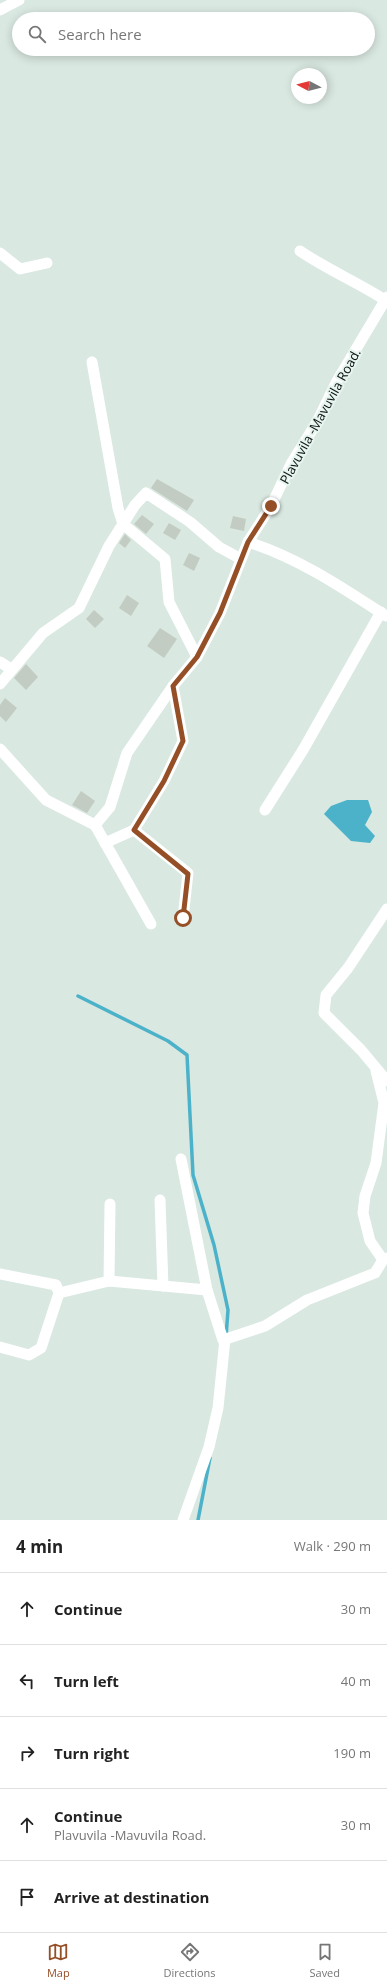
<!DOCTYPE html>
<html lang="en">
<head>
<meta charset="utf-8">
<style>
	body { margin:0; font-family:"Open Sans",sans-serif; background:#f6f6f6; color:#222 }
	.compass { position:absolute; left:291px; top:68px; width:36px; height:36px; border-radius:50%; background:#fff; box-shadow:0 2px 10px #0003; rotate:277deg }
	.stop { position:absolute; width:12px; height:12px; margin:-9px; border:3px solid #954f27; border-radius:50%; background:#fff }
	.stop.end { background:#954f27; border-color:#fff; box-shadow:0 1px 4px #0008 }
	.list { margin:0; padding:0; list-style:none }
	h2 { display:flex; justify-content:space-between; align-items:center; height:52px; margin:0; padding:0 16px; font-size:17px }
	h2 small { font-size:13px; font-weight:400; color:#767676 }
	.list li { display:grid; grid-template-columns:26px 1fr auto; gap:12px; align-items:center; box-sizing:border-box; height:72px; padding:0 16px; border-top:1px solid #e0e0e0 }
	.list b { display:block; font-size:15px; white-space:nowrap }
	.list p { margin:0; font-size:13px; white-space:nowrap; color:#767676 }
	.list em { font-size:13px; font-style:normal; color:#767676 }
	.icon { flex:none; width:22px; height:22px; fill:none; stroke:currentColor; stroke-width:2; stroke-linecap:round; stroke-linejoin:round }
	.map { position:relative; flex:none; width:387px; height:1520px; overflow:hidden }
	.search { position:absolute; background:#fff; box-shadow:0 2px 10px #0003; left:12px; right:12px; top:12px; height:44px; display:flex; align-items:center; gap:10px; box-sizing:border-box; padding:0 14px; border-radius:22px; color:#767676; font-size:15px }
	.sheet { height:412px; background:#fff }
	nav { display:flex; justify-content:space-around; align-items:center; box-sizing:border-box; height:56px; border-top:1px solid #e0e0e0; background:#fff; font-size:11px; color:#767676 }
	nav a { display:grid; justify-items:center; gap:2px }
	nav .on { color:#954f27 }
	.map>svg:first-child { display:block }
	.water { fill:#4bb2c9 }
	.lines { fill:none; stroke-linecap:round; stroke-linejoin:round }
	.stream { stroke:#4bb2c9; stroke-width:3.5 }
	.building { fill:#c2ccc2 }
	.minor { stroke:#fff; stroke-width:11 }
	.route { stroke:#954f27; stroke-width:5 }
	.labels { text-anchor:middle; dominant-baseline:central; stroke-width:4; stroke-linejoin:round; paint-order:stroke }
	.street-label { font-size:13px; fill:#0e1311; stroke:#e6f5ef }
</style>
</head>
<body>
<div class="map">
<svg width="387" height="1520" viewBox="0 0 387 1520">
	<rect width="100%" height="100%" fill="#d9e8e1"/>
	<polygon class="water" points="347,800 368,800 372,812 365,825 375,836 370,843 351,841 324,814 331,806"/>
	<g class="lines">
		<g class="stream">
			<polyline points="78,996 168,1041 187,1055 193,1175 214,1245 228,1310 226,1337"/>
			<polyline points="198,1520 210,1458"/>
		</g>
	</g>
	<g class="building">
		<polygon points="157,479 194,500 187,511 151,488"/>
		<polygon points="142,515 154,524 146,534 134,524"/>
		<polygon points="233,516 246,519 244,531 230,528"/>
		<polygon points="169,523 181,530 175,540 163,533"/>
		<polygon points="125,534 131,540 125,548 119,543"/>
		<polygon points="189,553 200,558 194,571 183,565"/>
		<polygon points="127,595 139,603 131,616 119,608"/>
		<polygon points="94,610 104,619 95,628 86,619"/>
		<polygon points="160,628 177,639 164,658 147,646"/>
		<polygon points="26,664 38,677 26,690 14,678"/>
		<polygon points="5,698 17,708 6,722 0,716 0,705"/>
		<polygon points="81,791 95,801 87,813 72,805"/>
	</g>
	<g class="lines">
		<g class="minor">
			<polyline points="0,10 19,0"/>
			<path d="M 300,251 C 328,270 357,282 385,300"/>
			<polyline points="0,253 20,269 47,263"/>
			<polyline points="92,362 118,508 123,524 165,559 169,602 197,657"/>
			<path d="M 248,542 C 297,557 343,588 386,616"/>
			<polyline points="0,662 11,669"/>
			<polyline points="0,684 43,633 79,608 109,546 135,505 146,493 190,522 219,547 241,559"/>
			<polyline points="0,749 46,800 95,825 110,807 127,753 173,686 197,657 220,613 248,542 271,506 291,464 317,422 337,381 387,297"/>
			<polyline points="265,810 303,750 381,612"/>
			<polyline points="95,825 151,924"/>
			<polyline points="134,830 188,873 183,918"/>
			<polyline points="105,843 134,830 164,781 183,741 173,686"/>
			<polyline points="387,909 348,968 326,995 324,1013 361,1050 387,1081"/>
			<polyline points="376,1071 384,1103 376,1163 365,1196 363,1213 370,1241 383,1260"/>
			<polyline points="181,1159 207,1290"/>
			<polyline points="160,1200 163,1286"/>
			<polyline points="0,1274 56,1285 59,1293"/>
			<polyline points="109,1281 110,1204"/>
			<polyline points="0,1347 29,1355 41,1348 59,1293 109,1281 207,1290 223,1340 265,1326 307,1300 375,1273 383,1260 387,1258"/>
			<polyline points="183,1520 209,1447 218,1408 225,1339"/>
		</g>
	</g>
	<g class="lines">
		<polyline class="route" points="183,918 188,874 134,830 164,781 183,741 173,686 197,657 220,613 248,542 271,506"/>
	</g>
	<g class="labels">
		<g class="street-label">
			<text transform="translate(320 416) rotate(-61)">Plavuvila -Mavuvila Road.</text>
		</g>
	</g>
</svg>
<svg class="compass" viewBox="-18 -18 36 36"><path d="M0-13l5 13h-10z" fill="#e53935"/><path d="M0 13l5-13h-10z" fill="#767676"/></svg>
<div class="stop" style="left:183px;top:918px"></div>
<div class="stop end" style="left:271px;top:506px"></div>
<div class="search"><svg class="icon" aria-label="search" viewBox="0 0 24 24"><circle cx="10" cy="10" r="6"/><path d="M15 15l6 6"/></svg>Search here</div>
</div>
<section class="sheet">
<h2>4 min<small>Walk · 290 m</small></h2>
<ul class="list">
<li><svg class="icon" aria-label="ahead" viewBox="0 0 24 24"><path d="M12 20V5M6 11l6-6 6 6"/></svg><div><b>Continue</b></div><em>30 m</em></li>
<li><svg class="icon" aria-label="left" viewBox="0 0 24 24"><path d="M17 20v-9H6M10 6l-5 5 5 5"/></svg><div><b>Turn left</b></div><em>40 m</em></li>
<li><svg class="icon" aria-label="right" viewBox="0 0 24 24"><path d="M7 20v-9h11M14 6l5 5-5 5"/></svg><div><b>Turn right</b></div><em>190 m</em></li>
<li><svg class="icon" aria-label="ahead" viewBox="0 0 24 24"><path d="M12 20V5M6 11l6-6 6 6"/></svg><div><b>Continue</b><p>Plavuvila -Mavuvila Road.</p></div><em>30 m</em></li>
<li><svg class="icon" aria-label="arrive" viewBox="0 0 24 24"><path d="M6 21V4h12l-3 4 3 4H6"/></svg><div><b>Arrive at destination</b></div></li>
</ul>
</section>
<nav>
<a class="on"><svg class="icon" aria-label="map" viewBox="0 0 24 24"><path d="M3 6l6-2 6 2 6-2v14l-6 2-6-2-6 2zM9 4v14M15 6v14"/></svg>Map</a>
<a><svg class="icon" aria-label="directions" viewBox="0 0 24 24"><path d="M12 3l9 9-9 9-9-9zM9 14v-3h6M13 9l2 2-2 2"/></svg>Directions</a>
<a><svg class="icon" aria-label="saved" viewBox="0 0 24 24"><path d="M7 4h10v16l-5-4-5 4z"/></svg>Saved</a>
</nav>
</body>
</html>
